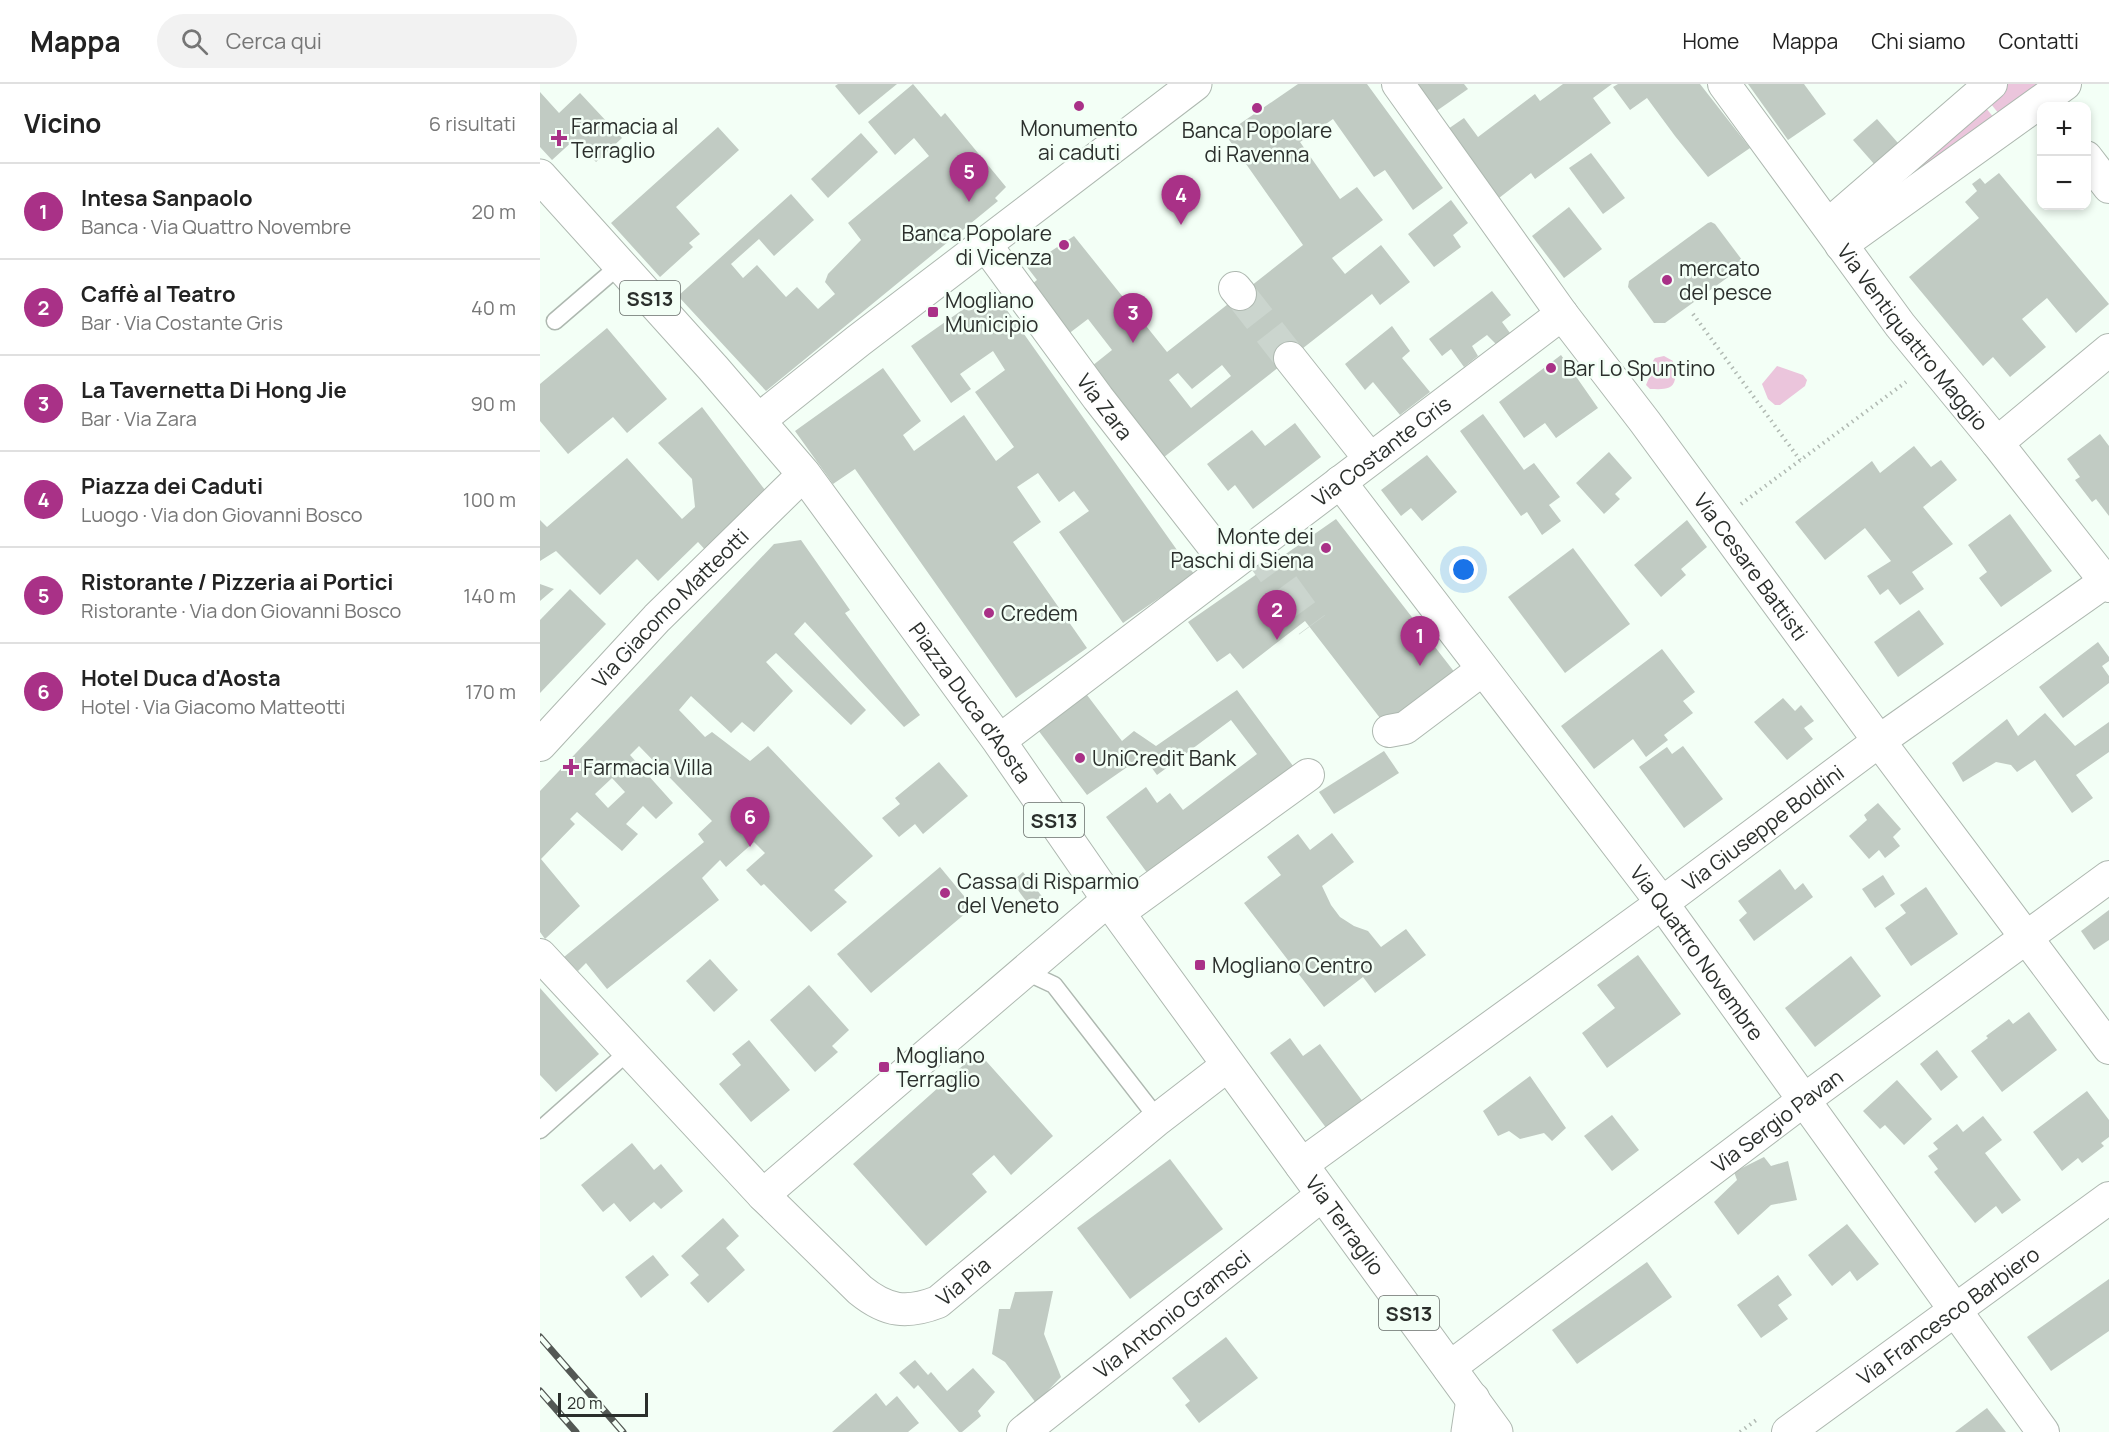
<!DOCTYPE html>
<html lang="it">
<head>
<meta charset="utf-8">
<style>
	body { margin:0; font-family:Manrope,sans-serif; background:#f2f2f2; color:#222 }
	.controls { position:absolute; right:18px; top:18px; display:grid; overflow:hidden; border-radius:12px; box-shadow:0 3px 9px #0003 }
	.controls button { width:54px; height:54px; display:grid; place-items:center; padding:0; border:0; border-bottom:2px solid #e0e0e0; background:#fff; color:#222; font:30px sans-serif }
	.scale { position:absolute; left:18px; bottom:15px; width:90px; box-sizing:border-box; padding-left:6px; border:3px solid #2b2f2c; border-top:0; font-size:16px; line-height:21px; white-space:nowrap; color:#2b2f2c; -webkit-text-stroke:4px #f3fff6; paint-order:stroke }
	.you { position:absolute; left:924px; top:486px; width:21px; height:21px; margin:-15px; border:4px solid #fff; border-radius:50%; background:#1a73e8; box-shadow:0 0 0 9px #1a73e833 }
	.badge { display:grid; place-items:center; width:39px; height:39px; border-radius:50%; background:#a93187; color:#fff; font-size:20px; font-weight:700 }
	.pin { position:absolute; translate:-50% -50px; filter:drop-shadow(0 2px 3px #0008) }
	.pin::after { content:''; position:absolute; top:32px; width:21px; height:18px; background:inherit; clip-path:polygon(0 0,100% 0,50% 100%) }
	.list { margin:0; padding:0; list-style:none }
	h2 { display:flex; justify-content:space-between; align-items:center; height:78px; margin:0; padding:0 24px; font-size:26px }
	h2 small { font-size:20px; font-weight:400; color:#767676 }
	.list li { display:grid; grid-template-columns:39px 1fr auto; gap:18px; align-items:center; box-sizing:border-box; height:96px; padding:0 24px; border-top:2px solid #e0e0e0 }
	.list b { display:block; font-size:22px; white-space:nowrap }
	.list p { margin:0; font-size:20px; white-space:nowrap; color:#767676 }
	.list em { font-size:20px; font-style:normal; color:#767676 }
	.icon { flex:none; width:33px; height:33px; fill:none; stroke:currentColor; stroke-width:2; stroke-linecap:round; stroke-linejoin:round }
	.map { position:relative; flex:none; width:1569px; height:1348px; overflow:hidden }
	header { display:flex; align-items:center; gap:36px; box-sizing:border-box; height:84px; padding:0 30px; background:#fff; border-bottom:2px solid #e0e0e0 }
	header strong { font-size:28px }
	nav { display:flex; gap:33px; margin-inline-start:auto; font-size:21px }
	.search { width:420px; height:54px; background:#f2f2f2; display:flex; align-items:center; gap:15px; box-sizing:border-box; padding:0 21px; border-radius:33px; color:#767676; font-size:22px }
	main { display:flex }
	aside { flex:1; background:#fff }
	.map>svg:first-child { display:block }
	.green { fill:#ebc5dc }
	.building { fill:#c1cbc3; fill-rule:evenodd }
	.lines { fill:none; stroke-linecap:round; stroke-linejoin:round }
	.street-tunnel { stroke:#cbd5ce; stroke-width:32; stroke-dasharray:32 16; stroke-linecap:butt }
	.lane-casing { stroke:#aeb8b0; stroke-width:19 }
	.street-casing { stroke:#aeb8b0; stroke-width:34 }
	.secondary-casing { stroke:#aeb8b0; stroke-width:35 }
	.primary-casing { stroke:#aeb8b0; stroke-width:35 }
	.path { stroke:#b0b9b2; stroke-width:4; stroke-dasharray:1.5 4.5; stroke-linecap:butt }
	.lane { stroke:#fff; stroke-width:16 }
	.street { stroke:#fff; stroke-width:32 }
	.secondary { stroke:#fff; stroke-width:33 }
	.primary { stroke:#fff; stroke-width:33 }
	.rail-casing { stroke:#535854; stroke-width:7 }
	.rail { stroke:#f3fff6; stroke-width:4.5; stroke-dasharray:14; stroke-linecap:butt }
	.poi-dot { fill:#a93187; stroke:#f3fff6; stroke-width:2 }
	.labels { text-anchor:middle; dominant-baseline:central; stroke-width:5; stroke-linejoin:round; paint-order:stroke }
	.shield { fill:#f3fff6; stroke:#676d69; stroke-width:1.5 }
	.shield-label { font-size:20px; font-weight:bold; fill:#2b2f2c }
	.poi-label { font-size:21px; fill:#2b2f2c; stroke:#f3fff6; text-anchor:start }
	.street-label { font-size:21px; fill:#2b2f2c; stroke:#f3fff6 }
</style>
</head>
<body>
<header>
<strong>Mappa</strong>
<div class="search"><svg class="icon" aria-label="search" viewBox="0 0 24 24"><circle cx="10" cy="10" r="6"/><path d="M15 15l6 6"/></svg>Cerca qui</div>
<nav><a>Home</a><a>Mappa</a><a>Chi siamo</a><a>Contatti</a></nav>
</header>
<main>
<aside>
<h2>Vicino<small>6 risultati</small></h2>
<ul class="list">
<li><span class="badge">1</span><div><b>Intesa Sanpaolo</b><p>Banca · Via Quattro Novembre</p></div><em>20 m</em></li>
<li><span class="badge">2</span><div><b>Caffè al Teatro</b><p>Bar · Via Costante Gris</p></div><em>40 m</em></li>
<li><span class="badge">3</span><div><b>La Tavernetta Di Hong Jie</b><p>Bar · Via Zara</p></div><em>90 m</em></li>
<li><span class="badge">4</span><div><b>Piazza dei Caduti</b><p>Luogo · Via don Giovanni Bosco</p></div><em>100 m</em></li>
<li><span class="badge">5</span><div><b>Ristorante / Pizzeria ai Portici</b><p>Ristorante · Via don Giovanni Bosco</p></div><em>140 m</em></li>
<li><span class="badge">6</span><div><b>Hotel Duca d'Aosta</b><p>Hotel · Via Giacomo Matteotti</p></div><em>170 m</em></li>
</ul>
</aside>
<div class="map">
<svg width="1569" height="1348" viewBox="0 0 1569 1348">
	<rect width="100%" height="100%" fill="#f3fff6"/>
	<g class="green">
		<polygon points="1464,0 1500,0 1459,30 1447,15"/>
		<polygon points="1442,19 1454,34 1375,92 1368,85"/>
		<path d="M 1124,272 L 1133,277 L 1133,291 L 1135,295 C 1133,307 1121,305 1110,305 L 1106,301 L 1112,287 L 1113,277 L 1115,274 Z"/>
		<polygon points="1237,282 1263,291 1267,296 1265,302 1240,321 1235,321 1228,315 1222,300"/>
	</g>
	<g class="building">
		<polygon points="298,0 357,0 319,31 295,2"/>
		<polygon points="373,0 401,33 405,29 466,103 455,114 458,117 226,307 138,212 251,110 274,136 234,172 219,155 191,180 203,194 217,181 246,213 257,203 278,225 295,210 285,198 288,190 321,156 308,139 389,72 374,54 355,71 328,38"/>
		<path d="M 758,0 L 827,0 L 903,104 L 873,126 L 845,86 L 834,93 L 793,35 L 760,58 L 800,115 L 817,103 L 843,136 L 792,174 L 805,190 L 841,161 L 870,198 L 840,221 L 832,210 L 619,377 L 552,282 L 572,266 L 548,235 L 523,254 L 487,204 L 497,196 L 487,183 L 534,152 L 627,268 L 763,161 L 685,50 ZM 682,281 L 691,292 L 651,324 L 629,296 L 638,289 L 652,305 Z"/>
		<polygon points="874,0 924,0 928,5 895,28"/>
		<polygon points="1023,0 1072,0 1053,14 1071,39 995,95 991,89 959,114 908,45 924,34 938,53 995,10 1000,17"/>
		<polygon points="1078,0 1160,0 1210,64 1168,93 1135,52 1107,14 1090,26 1073,3"/>
		<polygon points="1208,0 1264,0 1286,30 1248,56"/>
		<polygon points="0,8 19,29 40,9 82,54 56,78 35,55 12,76 0,63"/>
		<polygon points="1337,35 1358,59 1335,81 1313,56"/>
		<polygon points="178,43 199,66 136,123 160,150 149,159 153,163 120,193 71,139"/>
		<polygon points="321,49 338,68 288,114 271,95"/>
		<polygon points="1051,69 1085,114 1063,130 1029,84"/>
		<polygon points="1459,89 1569,220 1536,249 1507,214 1482,235 1506,263 1470,293 1453,273 1443,282 1369,193 1439,134 1425,118 1437,107 1432,100 1440,94 1445,100"/>
		<polygon points="911,116 928,139 913,151 921,163 894,183 868,150"/>
		<polygon points="1029,123 1062,165 1024,194 992,152"/>
		<polygon points="1171,138 1175,140 1202,176 1202,183 1125,239 1114,239 1088,203 1089,197 1168,139"/>
		<polygon points="452,205 654,490 583,539 519,448 549,427 534,407 519,418 498,389 477,403 501,438 473,458 547,564 476,614 315,385 293,400 255,347 343,284 381,337 363,351 374,367 424,331 456,377 474,363 435,308 465,286 453,267 420,290 431,305 411,319 371,262"/>
		<polygon points="952,207 971,231 962,238 970,249 956,260 947,251 932,262 938,272 924,283 911,265 902,272 889,255"/>
		<polygon points="852,242 870,267 862,274 890,308 860,331 833,298 825,306 805,280"/>
		<polygon points="67,244 127,315 87,349 73,333 28,370 0,337 0,300"/>
		<polygon points="1021,271 1058,324 1016,354 1005,339 984,354 959,318"/>
		<polygon points="162,323 228,410 169,470 158,458 118,497 97,475 60,511 16,467 0,477 0,436 7,443 87,374 142,435 155,423 152,395 118,359"/>
		<polygon points="943,330 984,386 994,379 1020,413 1009,421 1021,437 1002,451 987,428 981,432 920,347"/>
		<polygon points="755,339 781,373 713,425 695,401 688,407 667,380 712,346 725,362"/>
		<polygon points="1560,350 1569,362 1569,432 1556,415 1552,418 1535,396 1540,393 1527,375"/>
		<polygon points="1374,362 1391,383 1401,376 1417,396 1383,423 1413,460 1372,488 1384,505 1360,521 1348,505 1340,511 1327,492 1351,477 1325,444 1285,476 1255,438 1332,377 1340,389"/>
		<polygon points="1069,368 1092,394 1075,410 1080,415 1064,430 1036,399"/>
		<polygon points="887,371 917,408 882,437 871,424 861,432 841,406"/>
		<polygon points="1470,430 1512,487 1461,523 1439,494 1447,488 1428,461"/>
		<polygon points="796,435 919,594 850,647 765,537 703,585 690,569 677,578 648,538"/>
		<polygon points="1147,436 1167,463 1141,485 1146,491 1121,513 1094,481"/>
		<path d="M 261,456 L 310,526 L 305,529 L 380,631 L 364,643 L 265,538 L 254,550 L 326,626 L 311,641 L 236,569 L 226,578 L 253,607 L 214,648 L 202,638 L 191,649 L 151,612 L 139,626 L 165,653 L 172,648 L 210,677 L 228,662 L 333,772 L 294,806 L 307,818 L 271,848 L 224,800 L 221,802 L 206,786 L 225,769 L 214,758 L 186,783 L 180,776 L 162,794 L 179,816 L 67,905 L 46,879 L 38,887 L 24,873 L 164,758 L 158,750 L 172,737 L 99,662 L 90,671 L 133,719 L 116,735 L 103,722 L 86,740 L 98,750 L 82,767 L 37,728 L 30,735 L 35,740 L 1,775 L 40,822 L 5,855 L 0,848 L 0,707 L 234,460 ZM 72,694 L 85,708 L 68,724 L 55,710 Z"/>
		<polygon points="1033,464 1090,540 1025,589 968,513"/>
		<polygon points="0,500 14,505 0,517"/>
		<polygon points="30,505 66,540 0,609 0,536"/>
		<polygon points="1379,526 1404,560 1358,593 1334,558"/>
		<polygon points="1558,558 1569,573 1569,577 1562,582 1569,592 1569,599 1523,634 1499,603"/>
		<polygon points="1122,565 1155,608 1143,617 1153,629 1124,651 1128,656 1106,673 1093,655 1054,685 1021,642"/>
		<polygon points="697,606 756,686 611,794 566,733 606,703 617,719 630,709 643,726 717,670 691,636 617,691 603,672 547,711 498,646 547,611 582,657 594,647 616,662"/>
		<polygon points="1243,614 1255,627 1261,621 1274,637 1264,644 1273,655 1247,676 1214,638"/>
		<polygon points="1505,629 1535,662 1569,638 1569,668 1536,691 1553,714 1532,729 1495,676 1477,688 1471,681 1456,678 1423,698 1412,679 1467,635 1478,652"/>
		<polygon points="1143,662 1183,715 1144,744 1099,683 1127,663 1132,670"/>
		<polygon points="844,667 859,689 794,730 779,708"/>
		<polygon points="399,678 428,712 383,750 375,740 359,753 342,734 360,720 355,714"/>
		<polygon points="1338,719 1361,745 1353,753 1360,762 1345,774 1339,766 1329,775 1309,752 1327,736 1324,731"/>
		<polygon points="792,749 814,778 782,802 791,821 800,833 814,842 828,847 841,863 866,845 886,871 835,909 823,893 784,923 704,819 741,791 727,773 758,750 770,766"/>
		<polygon points="400,783 433,823 331,909 297,870"/>
		<polygon points="1240,785 1255,806 1263,799 1273,813 1214,857 1199,836 1207,829 1198,817"/>
		<polygon points="483,788 504,815 492,825 472,798"/>
		<polygon points="1343,791 1355,810 1335,824 1322,805"/>
		<polygon points="1386,803 1418,850 1371,882 1345,844 1366,829 1360,821"/>
		<polygon points="1569,826 1569,856 1554,866 1541,847"/>
		<polygon points="1098,871 1141,930 1067,984 1042,949 1075,924 1057,901"/>
		<polygon points="1311,872 1341,912 1275,963 1245,924"/>
		<polygon points="170,875 198,906 174,928 146,897"/>
		<polygon points="269,901 309,946 292,962 298,968 275,988 230,936"/>
		<polygon points="0,904 59,970 16,1008 0,991"/>
		<polygon points="1489,928 1517,966 1462,1008 1431,967 1448,954 1446,952 1469,935 1473,940"/>
		<polygon points="750,954 763,972 780,960 829,1026 793,1053 730,969"/>
		<polygon points="209,956 250,1006 211,1038 179,1000 201,981 192,970"/>
		<polygon points="1397,966 1418,993 1401,1007 1380,980"/>
		<polygon points="438,968 513,1052 471,1091 454,1071 432,1090 447,1108 386,1162 313,1080"/>
		<polygon points="990,992 1026,1044 1012,1057 1004,1049 980,1055 969,1047 958,1052 943,1027"/>
		<polygon points="1357,996 1392,1035 1364,1061 1345,1041 1340,1045 1323,1027"/>
		<polygon points="1547,1007 1569,1036 1569,1053 1561,1059 1564,1062 1542,1079 1538,1074 1522,1087 1493,1048"/>
		<polygon points="1072,1031 1099,1066 1072,1087 1044,1052"/>
		<polygon points="1443,1032 1462,1056 1445,1069 1481,1116 1462,1130 1456,1122 1435,1139 1394,1088 1398,1085 1388,1072 1398,1065 1393,1059 1417,1040 1423,1048"/>
		<polygon points="92,1059 114,1086 121,1080 143,1107 121,1125 114,1118 90,1138 74,1119 63,1128 41,1101"/>
		<polygon points="1224,1073 1231,1082 1248,1077 1257,1116 1231,1121 1198,1151 1174,1118 1197,1096 1194,1088"/>
		<polygon points="630,1075 683,1145 590,1215 537,1144"/>
		<polygon points="183,1134 199,1152 186,1164 205,1186 168,1219 150,1199 159,1191 141,1172"/>
		<polygon points="1307,1140 1339,1180 1317,1197 1310,1187 1292,1202 1268,1171"/>
		<polygon points="113,1171 129,1191 101,1214 85,1193"/>
		<polygon points="1107,1178 1132,1213 1037,1280 1012,1246"/>
		<polygon points="1238,1191 1252,1211 1238,1221 1248,1235 1221,1254 1197,1221"/>
		<polygon points="1569,1195 1569,1247 1511,1287 1487,1253"/>
		<polygon points="513,1207 504,1250 521,1293 496,1319 465,1278 452,1270 459,1225 470,1225 475,1208"/>
		<polygon points="686,1253 718,1294 659,1339 645,1321 650,1317 632,1294"/>
		<polygon points="375,1276 388,1291 391,1288 407,1307 433,1284 455,1308 438,1327 441,1332 422,1348 419,1348 378,1301 374,1305 359,1289"/>
		<polygon points="336,1309 346,1322 357,1312 379,1339 368,1348 292,1348"/>
		<polygon points="1447,1324 1466,1348 1415,1348"/>
	</g>
	<g class="lines">
		<g class="street-tunnel">
			<polyline points="700,210 750,274"/>
			<polyline points="715,463 772,541"/>
		</g>
		<g class="lane-casing">
			<g id="lane">
				<polyline points="15,237 80,181"/>
				<polyline points="484,887 514,901 618,1035"/>
				<polyline points="0,1046 89,967"/>
			</g>
		</g>
		<g class="street-casing">
			<g id="street">
				<path id="s1" d="M 858,0 L 1022,230 L 1105,338 L 1339,657 L 1569,964"/>
				<path id="s2" d="M 1184,0 L 1360,241 L 1457,359 L 1569,502"/>
				<polyline points="1546,73 1569,103"/>
				<polyline points="1295,135 1451,0"/>
				<path id="s3" d="M 445,160 L 558,314 L 689,482"/>
				<polyline points="1301,161 1525,0"/>
				<polyline points="695,204 700,210"/>
				<polyline points="750,274 830,375"/>
				<polyline points="1457,359 1569,266"/>
				<path id="s4" d="M 800,398 L 1122,819 L 1503,1348"/>
				<polyline points="849,647 865,644 942,586"/>
				<path id="s5" d="M 459,657 L 1022,230"/>
				<path id="s6" d="M 0,661 L 117,534 L 264,390"/>
				<polyline points="578,829 768,691"/>
				<path id="s7" d="M 0,871 L 223,1111 L 320,1206 C 347,1228 367,1230 398,1218 L 618,1035 L 688,981"/>
				<path id="s8" d="M 761,1081 L 1122,819 L 1339,657 L 1569,495"/>
				<polyline points="223,1111 568,816"/>
				<path id="s9" d="M 909,1284 L 1264,1016 L 1569,793"/>
				<path id="s10" d="M 483,1348 L 782,1111"/>
				<path id="s11" d="M 1248,1348 L 1569,1114"/>
			</g>
		</g>
		<g class="secondary-casing">
			<g id="secondary">
				<polyline points="219,336 318,257 655,0"/>
				<polyline points="928,1348 933,1315"/>
			</g>
		</g>
		<g class="primary-casing">
			<g id="primary">
				<path id="s12" d="M 0,92 L 173,284 L 264,390 L 459,657 L 578,829 L 956,1348"/>
			</g>
		</g>
		<g class="path">
			<polyline points="1153,230 1260,376"/>
			<polyline points="1201,420 1366,298"/>
			<polyline points="1200,1348 1219,1334"/>
		</g>
		<use href="#lane" class="lane"/>
		<use href="#street" class="street"/>
		<use href="#secondary" class="secondary"/>
		<use href="#primary" class="primary"/>
		<g class="rail-casing">
			<g id="rail">
				<polyline points="0,1253 83,1348"/>
				<polyline points="0,1307 36,1348"/>
			</g>
		</g>
		<use href="#rail" class="rail"/>
	</g>
	<g class="poi-dot">
		<circle cx="539" cy="22" r="6"/>
		<circle cx="717" cy="24" r="6"/>
		<path d="M16 45h6v6h6v6h-6v6h-6v-6h-6v-6h6z"/>
		<circle cx="524" cy="161" r="6"/>
		<circle cx="1127" cy="196" r="6"/>
		<rect x="387" y="222" width="12" height="12" rx="3"/>
		<circle cx="1011" cy="284" r="6"/>
		<circle cx="786" cy="464" r="6"/>
		<circle cx="449" cy="529" r="6"/>
		<circle cx="540" cy="674" r="6"/>
		<path d="M28 674h6v6h6v6h-6v6h-6v-6h-6v-6h6z"/>
		<circle cx="405" cy="809" r="6"/>
		<rect x="654" y="875" width="12" height="12" rx="3"/>
		<rect x="338" y="977" width="12" height="12" rx="3"/>
	</g>
	<g class="labels">
		<g class="shield">
			<rect x="80" y="197" width="60" height="34" rx="4.5"/>
			<rect x="484" y="719" width="60" height="34" rx="4.5"/>
			<rect x="839" y="1212" width="60" height="34" rx="4.5"/>
		</g>
		<g class="shield-label">
			<text x="110" y="214">SS13</text>
			<text x="514" y="736">SS13</text>
			<text x="869" y="1229">SS13</text>
		</g>
		<g class="poi-label">
			<text x="31" y="42">Farmacia al<tspan x="31" dy="24">Terraglio</tspan></text>
			<text x="539" y="44" text-anchor="middle">Monumento<tspan x="539" dy="24">ai caduti</tspan></text>
			<text x="717" y="46" text-anchor="middle">Banca Popolare<tspan x="717" dy="24">di Ravenna</tspan></text>
			<text x="512" y="149" text-anchor="end">Banca Popolare<tspan x="512" dy="24">di Vicenza</tspan></text>
			<text x="1139" y="184">mercato<tspan x="1139" dy="24">del pesce</tspan></text>
			<text x="405" y="216">Mogliano<tspan x="405" dy="24">Municipio</tspan></text>
			<text x="1023" y="284">Bar Lo Spuntino</text>
			<text x="774" y="452" text-anchor="end">Monte dei<tspan x="774" dy="24">Paschi di Siena</tspan></text>
			<text x="461" y="529">Credem</text>
			<text x="552" y="674">UniCredit Bank</text>
			<text x="43" y="683">Farmacia Villa</text>
			<text x="417" y="797">Cassa di Risparmio<tspan x="417" dy="24">del Veneto</tspan></text>
			<text x="672" y="881">Mogliano Centro</text>
			<text x="356" y="971">Mogliano<tspan x="356" dy="24">Terraglio</tspan></text>
		</g>
		<g class="street-label">
			<text stroke="none"><textPath href="#s2" startOffset="316">Via Ventiquattro Maggio</textPath></text>
			<text stroke="none"><textPath href="#s3" startOffset="202">Via Zara</textPath></text>
			<text stroke="none"><textPath href="#s5" startOffset="480">Via Costante Gris</textPath></text>
			<text stroke="none"><textPath href="#s1" startOffset="598">Via Cesare Battisti</textPath></text>
			<text stroke="none"><textPath href="#s6" startOffset="189">Via Giacomo Matteotti</textPath></text>
			<text stroke="none"><textPath href="#s12" startOffset="681">Piazza Duca d'Aosta</textPath></text>
			<text stroke="none"><textPath href="#s8" startOffset="572">Via Giuseppe Boldini</textPath></text>
			<text stroke="none"><textPath href="#s4" startOffset="591">Via Quattro Novembre</textPath></text>
			<text stroke="none"><textPath href="#s9" startOffset="411">Via Sergio Pavan</textPath></text>
			<text stroke="none"><textPath href="#s12" startOffset="1324">Via Terraglio</textPath></text>
			<text stroke="none"><textPath href="#s7" startOffset="580">Via Pia</textPath></text>
			<text stroke="none"><textPath href="#s10" startOffset="190">Via Antonio Gramsci</textPath></text>
			<text stroke="none"><textPath href="#s11" startOffset="198">Via Francesco Barbiero</textPath></text>
		</g>
	</g>
</svg>
<div class="controls">
<button>+</button>
<button>−</button>
</div>
<div class="scale">20 m</div>
<div class="you"></div>
<div class="pin badge" style="left:880px;top:582px">1</div>
<div class="pin badge" style="left:737px;top:556px">2</div>
<div class="pin badge" style="left:593px;top:259px">3</div>
<div class="pin badge" style="left:641px;top:141px">4</div>
<div class="pin badge" style="left:429px;top:118px">5</div>
<div class="pin badge" style="left:210px;top:763px">6</div>
</div>
</main>
</body>
</html>
